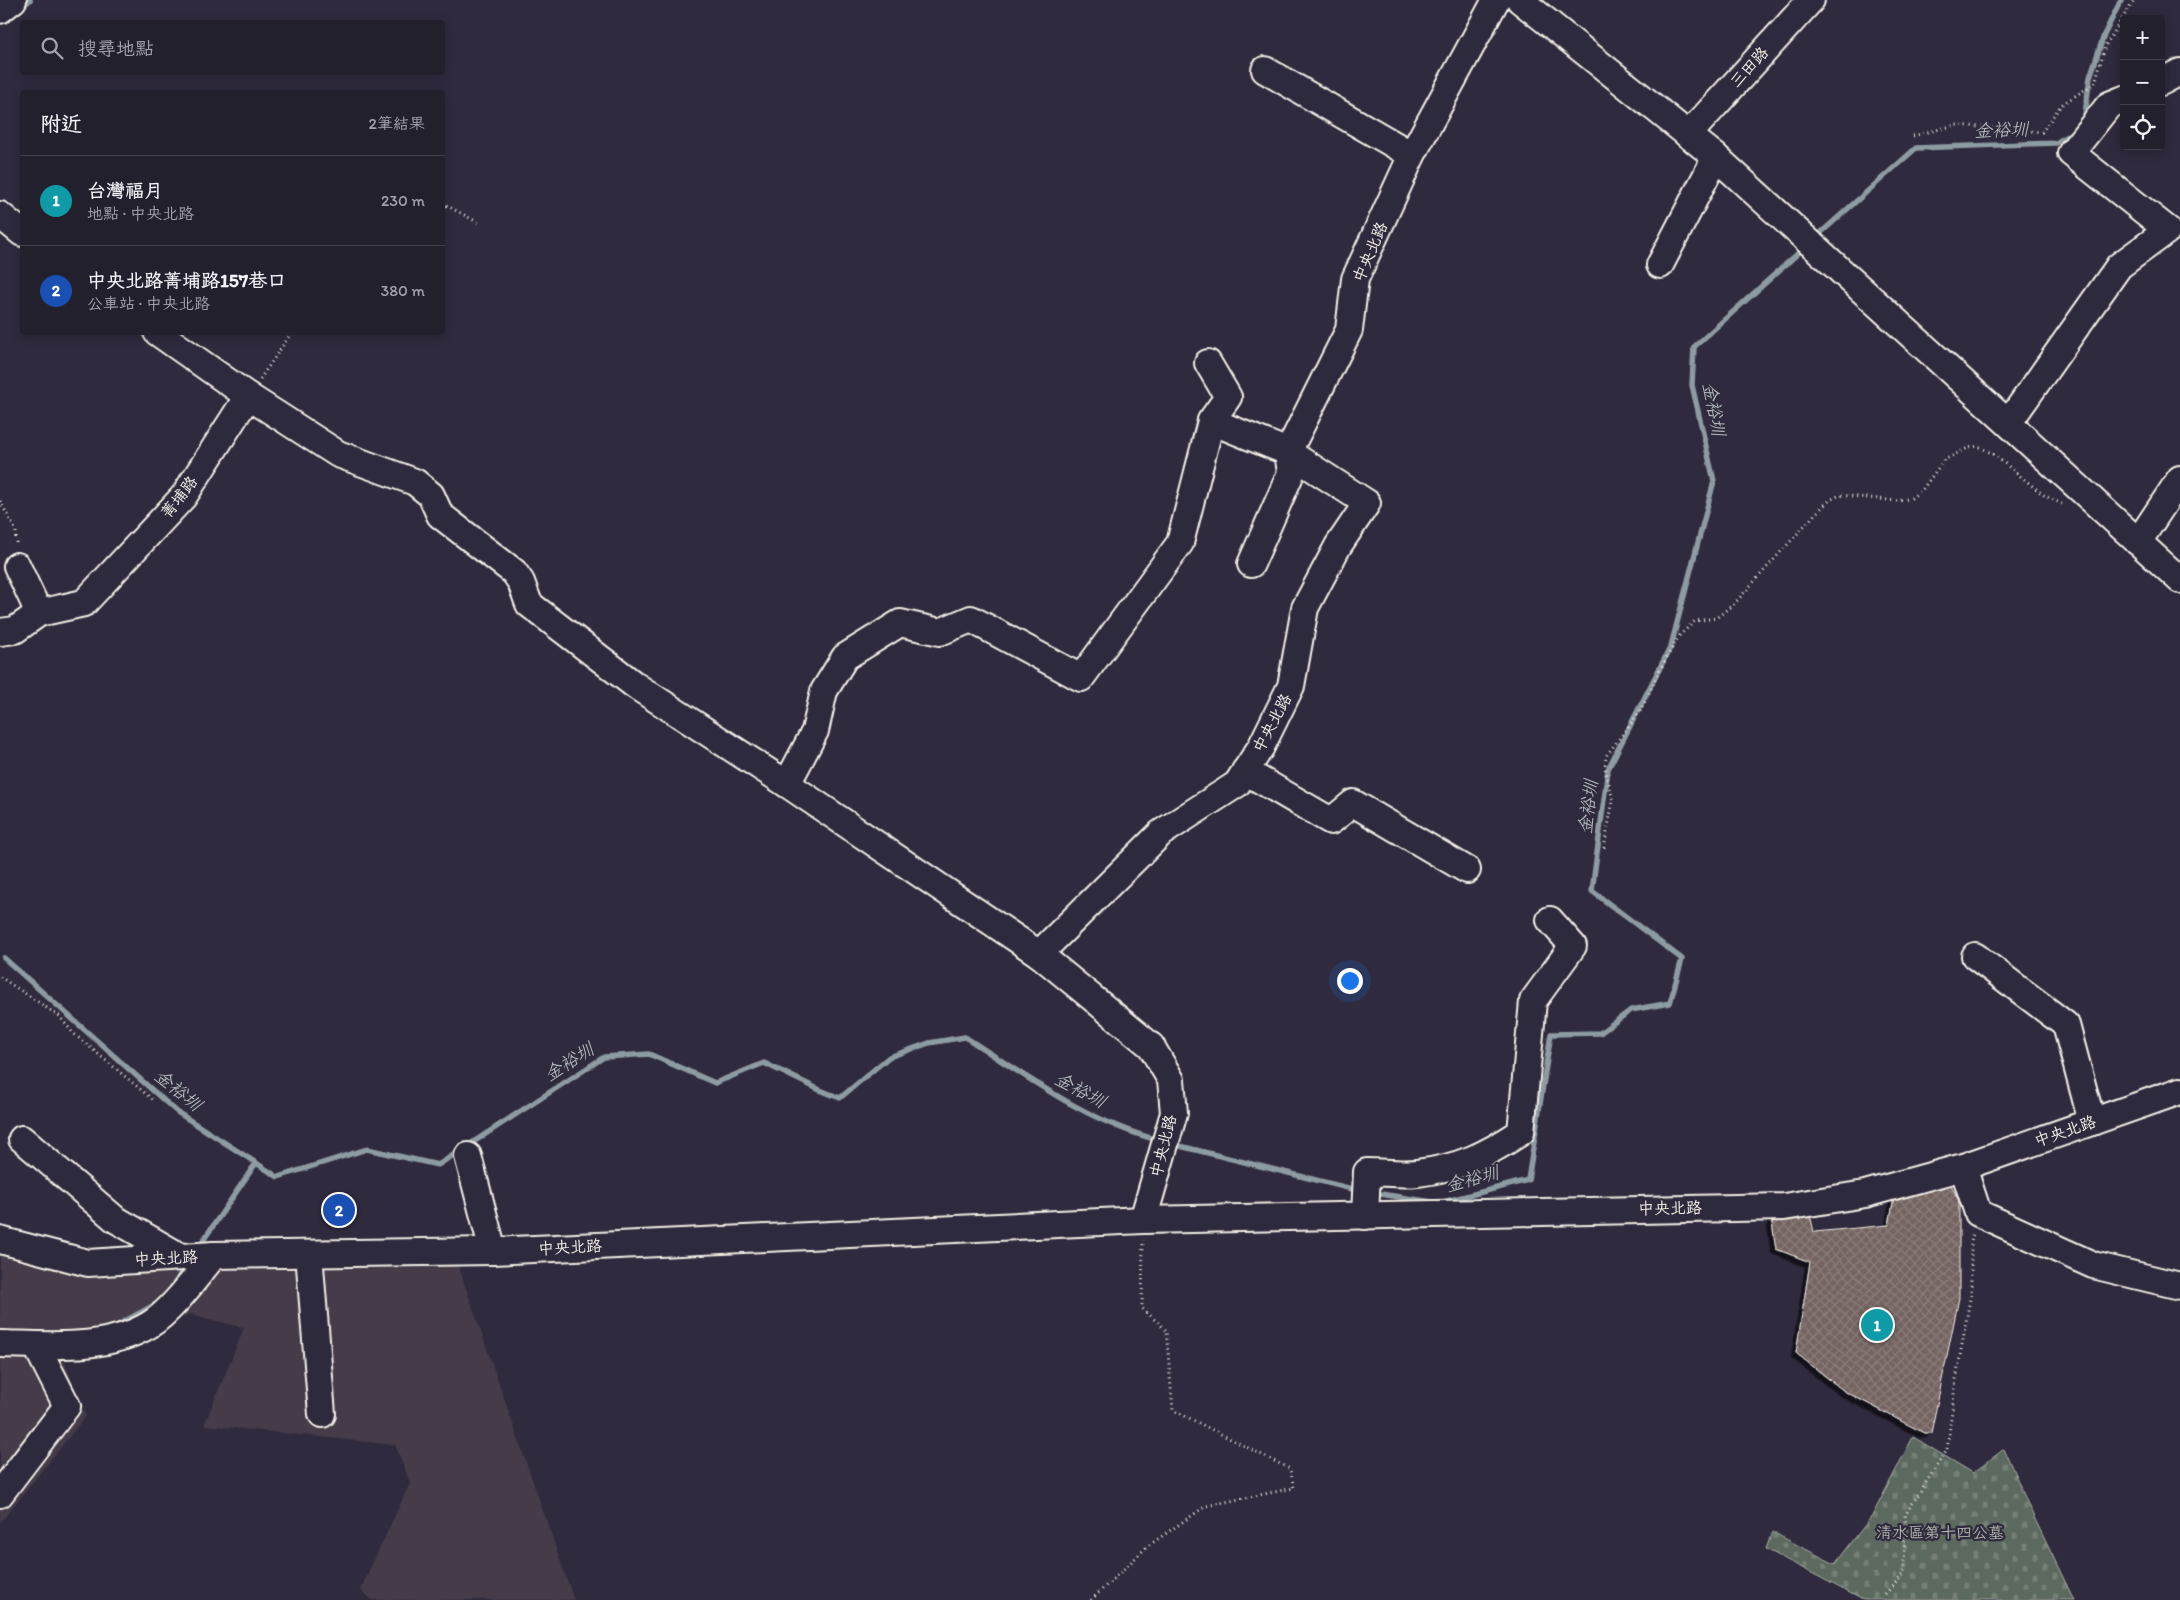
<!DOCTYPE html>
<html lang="zh-TW">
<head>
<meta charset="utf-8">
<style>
	body { margin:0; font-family:Itim,"LXGW WenKai TC",sans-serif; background:#2f2d3a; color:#f1f3f6 }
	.controls { position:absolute; right:15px; top:15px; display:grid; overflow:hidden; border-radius:5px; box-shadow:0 2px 12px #0003 }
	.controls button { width:45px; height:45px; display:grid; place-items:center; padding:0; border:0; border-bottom:1px solid #403e4a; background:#23202e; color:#f1f3f6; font:25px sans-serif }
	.you { position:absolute; left:1349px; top:980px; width:18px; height:18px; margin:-12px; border:4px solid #fff; border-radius:50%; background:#1a73e8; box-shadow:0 0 0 8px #1a73e833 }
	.badge { display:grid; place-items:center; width:32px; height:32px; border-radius:50%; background:#ff9aa2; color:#fff; font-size:16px; font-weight:700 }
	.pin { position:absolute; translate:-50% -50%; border:2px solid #fff; box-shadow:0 1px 5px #0006 }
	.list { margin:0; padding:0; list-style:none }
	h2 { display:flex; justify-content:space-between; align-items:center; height:65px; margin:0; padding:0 20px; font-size:21px }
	h2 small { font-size:16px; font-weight:400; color:#a3a3aa }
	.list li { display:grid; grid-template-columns:32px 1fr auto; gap:15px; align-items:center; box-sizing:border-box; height:90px; padding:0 20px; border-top:1px solid #403e4a }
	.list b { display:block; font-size:19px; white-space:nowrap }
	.list p { margin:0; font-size:16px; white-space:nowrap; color:#a3a3aa }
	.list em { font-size:16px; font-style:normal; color:#a3a3aa }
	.icon { flex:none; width:28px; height:28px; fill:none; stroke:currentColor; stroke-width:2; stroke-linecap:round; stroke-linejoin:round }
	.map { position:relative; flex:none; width:2180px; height:1600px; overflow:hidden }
	.search { position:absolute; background:#23202e; box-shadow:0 2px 12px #0003; left:20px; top:20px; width:425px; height:55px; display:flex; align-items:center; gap:12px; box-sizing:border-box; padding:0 18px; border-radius:5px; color:#a3a3aa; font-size:19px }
	.panel { position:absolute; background:#23202e; box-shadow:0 2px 12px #0003; left:20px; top:90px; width:425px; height:245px; border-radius:5px }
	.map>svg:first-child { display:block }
	.built { fill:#443b48 }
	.cemetery { fill:url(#cemetery-stones); stroke:#a8ada3 }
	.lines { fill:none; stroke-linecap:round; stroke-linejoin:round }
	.stream { stroke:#8d9ba2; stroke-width:5.5 }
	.building { fill:url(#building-cross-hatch); stroke:#f4f1e8; filter:url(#shadow) }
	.minor-casing { stroke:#f4f1e8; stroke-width:30 }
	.path { stroke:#f4f1e8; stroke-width:3; stroke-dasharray:1 4; stroke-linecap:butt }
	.minor { stroke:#2f2a3d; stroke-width:26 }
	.labels { text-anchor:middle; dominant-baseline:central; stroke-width:4.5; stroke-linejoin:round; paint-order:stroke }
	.street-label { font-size:16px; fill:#f4f1e8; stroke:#2f2a3d }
	.park-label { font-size:16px; fill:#b0b4aa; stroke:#2f2a3d }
	.water-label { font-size:18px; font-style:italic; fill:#b0b7ba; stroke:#2f2a3d }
</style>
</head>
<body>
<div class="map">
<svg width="2180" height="1600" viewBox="0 0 2180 1600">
	<defs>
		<pattern id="cemetery-stones" width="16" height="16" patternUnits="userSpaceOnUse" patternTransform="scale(1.25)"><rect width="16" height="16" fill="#5c695e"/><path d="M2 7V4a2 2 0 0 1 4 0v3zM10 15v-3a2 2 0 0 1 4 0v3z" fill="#747f75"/></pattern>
		<pattern id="building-cross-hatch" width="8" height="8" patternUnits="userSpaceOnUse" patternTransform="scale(1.25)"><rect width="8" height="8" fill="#746461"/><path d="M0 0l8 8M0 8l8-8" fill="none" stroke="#887b78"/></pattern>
		<filter id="shadow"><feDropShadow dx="-4.5" dy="4.5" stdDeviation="0" flood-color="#0009"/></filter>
	</defs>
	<rect width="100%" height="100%" fill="#2f2a3d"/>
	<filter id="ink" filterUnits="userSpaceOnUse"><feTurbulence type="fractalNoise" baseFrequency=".02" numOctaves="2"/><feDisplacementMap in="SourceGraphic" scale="10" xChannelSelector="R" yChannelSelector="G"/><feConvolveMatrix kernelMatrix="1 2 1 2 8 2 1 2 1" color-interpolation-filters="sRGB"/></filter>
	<g filter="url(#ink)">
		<polygon class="built" points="0,1253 79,1274 457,1262 574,1600 372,1600 360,1590 410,1483 395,1445 204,1425 244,1328 189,1314 102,1358 62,1356 86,1416 0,1523"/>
		<polygon class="cemetery" points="1913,1437 1973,1473 2004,1449 2030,1509 2074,1600 1863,1600 1766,1549 1772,1532 1835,1564 1872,1516"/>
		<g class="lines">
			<g class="stream">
				<polyline points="20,8 30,0"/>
				<polyline points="2084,121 2090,77 2104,35 2121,0"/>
				<polyline points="1815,238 1916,148 2056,143 2073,132"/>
				<path d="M 4,958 L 177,1112 L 278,1177 L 367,1149 L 438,1165 L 604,1057 L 649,1054 L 715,1083 L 764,1063 L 820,1090 L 840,1098 L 889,1057 L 929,1043 L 965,1037 C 1026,1076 1087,1122 1158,1140"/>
				<polyline points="1172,1144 1360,1191"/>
				<polyline points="1374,1193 1439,1203 1528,1180 1551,1034 1600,1033 1631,1010 1670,1003 1682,959 1592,891 1608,769 1671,646 1714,481 1692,385 1694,347 1804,248"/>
				<polyline points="198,1248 256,1163"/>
				<polyline points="172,1287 187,1264"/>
				<polyline points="118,1325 158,1303"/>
			</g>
		</g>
		<polygon class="building" points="1951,1185 1959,1201 1959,1298 1931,1433 1924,1433 1844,1391 1796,1353 1810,1262 1776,1249 1771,1216 1809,1210 1814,1232 1889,1225 1894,1197"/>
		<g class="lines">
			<g class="minor-casing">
				<g id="minor">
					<polyline points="1520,0 1716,157 2180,580"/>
					<polyline points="0,10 13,0"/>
					<polyline points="1265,70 1412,155"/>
					<polyline points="2161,82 2180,72"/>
					<polyline points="1688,135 1811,0"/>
					<polyline points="0,215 22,233"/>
					<polyline points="1660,265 1716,157"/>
					<polyline points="157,332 248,396 338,454 415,482 431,495 440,515 514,572 521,582 529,604 636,686 787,784 1039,954 1151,1046 1171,1080 1174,1113 1143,1220"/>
					<polyline points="1208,363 1228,397 1211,421"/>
					<polyline points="2009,422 2119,266 2168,230 2071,153 2109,105 2124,99"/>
					<polyline points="2138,542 2180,479"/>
					<polyline points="17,566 39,613"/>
					<polyline points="0,632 15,630 39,613 84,603 184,496 248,396"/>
					<polyline points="1245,771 1331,821 1353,803 1467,870"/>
					<polyline points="787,784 815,731 824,691 845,657 900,623 940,632 971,619 1081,678 1180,543 1211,421 1288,452 1291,473 1251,564"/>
					<polyline points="1039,954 1161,833 1237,784 1261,747 1291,686 1305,608 1338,546 1367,503 1288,452 1349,330 1355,279 1412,155 1496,0"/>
					<polyline points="1975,956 2066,1025 2092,1122"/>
					<polyline points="22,1139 115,1219 181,1257"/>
					<polyline points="468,1156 493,1251"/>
					<polyline points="1963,1167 1978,1213 2093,1265 2180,1286"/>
					<path d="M 1365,1216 L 1367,1172 C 1383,1172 1401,1175 1417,1173 C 1460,1168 1486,1155 1521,1132 L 1533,1001 L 1573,946 L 1550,920"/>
					<polyline points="0,1240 88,1263 214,1255 493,1251 1143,1220 1784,1207 1865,1194 1963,1167 2180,1091"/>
					<polyline points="309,1254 322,1414"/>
					<path d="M 0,1344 C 50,1345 105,1351 149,1325 C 171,1312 197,1276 214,1255"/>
					<polyline points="0,1494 67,1406 36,1345"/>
				</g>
			</g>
			<g class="path">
				<polyline points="2095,83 2105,46 2134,0"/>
				<polyline points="1913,136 1956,125 2042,132 2061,105 2095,83"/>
				<polyline points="442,203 479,223"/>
				<polyline points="260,379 292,332"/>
				<polyline points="0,501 16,531 16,546"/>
				<polyline points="1604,848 1613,800 1605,768 1606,756 1641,710 1662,666 1679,636 1695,621 1716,618 1734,604 1815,514 1830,500 1840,495 1898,501 1911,498 1922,490 1944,460 1968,448 1978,446 1993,454 2045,496 2062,504"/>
				<polyline points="0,977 59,1016 73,1033 152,1099"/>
				<polyline points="1885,1594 1904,1574 1905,1515 1947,1450 1956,1379 1971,1293 1971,1242 1973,1233"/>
				<polyline points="1091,1600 1149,1545 1206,1506 1294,1488 1290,1469 1173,1410 1166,1330 1142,1308 1143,1240"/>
			</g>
			<use href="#minor" class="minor"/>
		</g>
	</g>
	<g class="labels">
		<g class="street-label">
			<text transform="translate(1749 67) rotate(-48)">三田路</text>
			<text transform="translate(1370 252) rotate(-67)">中央北路</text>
			<text transform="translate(179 497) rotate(-52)">菁埔路</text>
			<text transform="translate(1272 723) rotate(-62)">中央北路</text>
			<text transform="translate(2065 1131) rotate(-19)">中央北路</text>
			<text transform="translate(1163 1146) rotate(-76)">中央北路</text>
			<text transform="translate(1670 1208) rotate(-1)">中央北路</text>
			<text transform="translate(570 1247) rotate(-3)">中央北路</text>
			<text transform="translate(166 1258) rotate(-3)">中央北路</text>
		</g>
		<g class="park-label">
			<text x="1940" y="1532">清水區第十四公墓</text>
		</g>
		<g class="water-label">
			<text transform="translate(2001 130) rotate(-2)">金裕圳</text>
			<text transform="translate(1714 409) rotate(79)">金裕圳</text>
			<text transform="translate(1588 807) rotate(-83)">金裕圳</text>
			<text transform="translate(569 1062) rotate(-32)">金裕圳</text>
			<text transform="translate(178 1090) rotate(39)">金裕圳</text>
			<text transform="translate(1080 1090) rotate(28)">金裕圳</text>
			<text transform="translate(1472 1179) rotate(-15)">金裕圳</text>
		</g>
	</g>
</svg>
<div class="controls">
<button>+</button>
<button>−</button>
<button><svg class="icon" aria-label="locate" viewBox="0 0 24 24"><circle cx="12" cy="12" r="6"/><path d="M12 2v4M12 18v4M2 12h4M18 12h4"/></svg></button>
</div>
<div class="you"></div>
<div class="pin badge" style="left:1877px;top:1325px;background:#0f9aa8">1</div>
<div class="pin badge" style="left:339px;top:1210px;background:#1a4fb4">2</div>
<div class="search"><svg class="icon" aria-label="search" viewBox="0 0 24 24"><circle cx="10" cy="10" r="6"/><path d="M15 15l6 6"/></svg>搜尋地點</div>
<section class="panel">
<h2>附近<small>2筆結果</small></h2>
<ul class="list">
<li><span class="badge" style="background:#0f9aa8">1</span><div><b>台灣福月</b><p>地點 · 中央北路</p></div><em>230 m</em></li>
<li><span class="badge" style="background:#1a4fb4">2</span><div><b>中央北路菁埔路157巷口</b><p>公車站 · 中央北路</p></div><em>380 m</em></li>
</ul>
</section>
</div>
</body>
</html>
